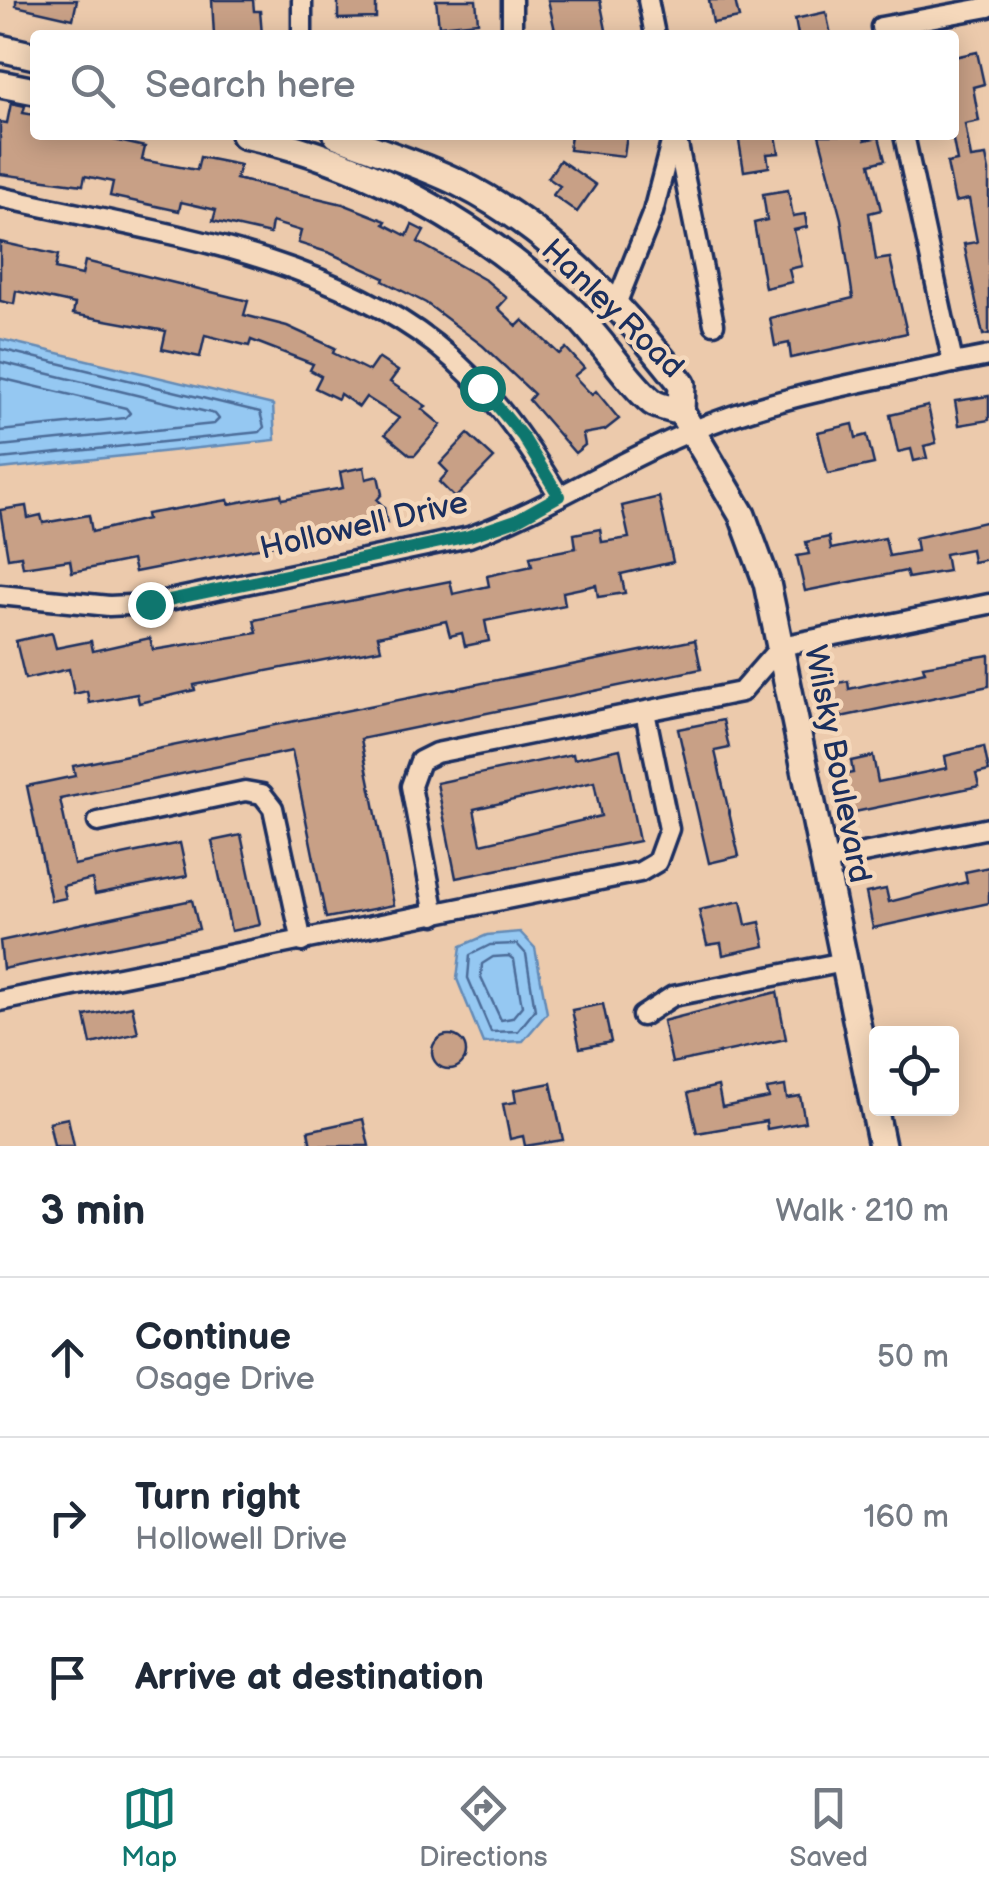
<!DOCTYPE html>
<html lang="en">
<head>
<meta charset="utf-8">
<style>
	body { margin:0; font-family:"Balsamiq Sans",sans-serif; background:#f2f2f3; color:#1f2937 }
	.controls { position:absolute; right:30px; bottom:30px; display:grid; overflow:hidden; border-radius:10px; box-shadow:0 5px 25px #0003 }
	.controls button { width:90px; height:90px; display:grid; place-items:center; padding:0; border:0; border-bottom:2px solid #e0e1e3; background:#fff; color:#1f2937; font:50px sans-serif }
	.stop { position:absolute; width:30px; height:30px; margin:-22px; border:8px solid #0f766e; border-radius:50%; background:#fff }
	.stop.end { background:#0f766e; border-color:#fff; box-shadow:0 2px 10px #0008 }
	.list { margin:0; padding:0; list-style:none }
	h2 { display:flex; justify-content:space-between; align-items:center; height:130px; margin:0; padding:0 40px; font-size:42px }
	h2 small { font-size:32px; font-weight:400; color:#747a83 }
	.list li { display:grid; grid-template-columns:65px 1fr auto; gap:30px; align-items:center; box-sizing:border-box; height:160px; padding:0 40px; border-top:2px solid #e0e1e3 }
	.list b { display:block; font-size:38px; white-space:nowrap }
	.list p { margin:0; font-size:32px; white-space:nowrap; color:#747a83 }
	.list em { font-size:32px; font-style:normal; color:#747a83 }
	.icon { flex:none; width:55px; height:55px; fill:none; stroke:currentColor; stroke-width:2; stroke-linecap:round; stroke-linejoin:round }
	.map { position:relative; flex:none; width:989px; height:1146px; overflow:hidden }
	.search { position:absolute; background:#fff; box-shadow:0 5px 25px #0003; left:30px; right:30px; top:30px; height:110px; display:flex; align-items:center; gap:25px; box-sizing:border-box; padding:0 35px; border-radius:10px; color:#747a83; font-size:38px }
	.sheet { height:610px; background:#fff }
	nav { display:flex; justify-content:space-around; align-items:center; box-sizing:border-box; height:140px; border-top:2px solid #e0e1e3; background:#fff; font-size:28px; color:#747a83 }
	nav a { display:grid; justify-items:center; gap:5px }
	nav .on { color:#0f766e }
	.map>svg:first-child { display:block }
	.water { fill:#95c8f2; stroke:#648bb7; stroke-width:2.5 }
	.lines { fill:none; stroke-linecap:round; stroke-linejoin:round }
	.shore { stroke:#4c6c99; stroke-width:2.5 }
	.building { fill:#c8a086; stroke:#1b2f5e; stroke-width:2.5; fill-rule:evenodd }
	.minor-casing { stroke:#1b2f5e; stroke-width:25 }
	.secondary-casing { stroke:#1b2f5e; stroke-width:32 }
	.minor { stroke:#f5d8bb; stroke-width:18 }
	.secondary { stroke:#f5d8bb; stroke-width:25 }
	.route { stroke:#0f766e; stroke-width:12 }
	.labels { text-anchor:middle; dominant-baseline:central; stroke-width:9; stroke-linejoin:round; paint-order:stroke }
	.street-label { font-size:32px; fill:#1b2f5e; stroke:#f5d8bb }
</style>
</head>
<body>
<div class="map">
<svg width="989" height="1146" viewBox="0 0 989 1146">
	<rect width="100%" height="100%" fill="#eccaac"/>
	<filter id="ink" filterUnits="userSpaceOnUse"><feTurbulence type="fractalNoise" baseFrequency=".01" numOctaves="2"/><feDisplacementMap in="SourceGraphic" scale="20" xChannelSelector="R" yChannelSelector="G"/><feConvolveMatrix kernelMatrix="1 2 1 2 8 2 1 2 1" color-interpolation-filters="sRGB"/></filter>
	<g filter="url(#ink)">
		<g class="water">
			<polygon points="0,339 273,405 275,440 0,469"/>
			<polygon points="520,932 535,948 547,1013 523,1041 483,1043 457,979 461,946 487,935"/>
		</g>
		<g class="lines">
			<g class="shore">
				<polyline points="0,349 260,412 264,427 260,432 0,459"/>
				<polyline points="0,362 215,414 219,419 214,424 0,446"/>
				<polyline points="0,378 126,408 130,413 125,418 0,431"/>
				<polygon points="517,944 526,954 535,1010 518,1031 491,1032 468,978 470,955 490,945"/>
				<polygon points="509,956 514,960 522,1006 512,1018 501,1020 481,977 482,964 493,957"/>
			</g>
		</g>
		<g class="building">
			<polygon points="16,0 77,0 73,19 16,6"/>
			<polygon points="212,0 253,0 254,11 260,11 262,35 214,35"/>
			<polygon points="338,0 376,0 376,18 338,19"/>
			<polygon points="436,0 476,0 478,22 439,26"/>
			<polygon points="548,0 600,0 607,35 556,35"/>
			<polygon points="709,0 735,0 739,18 713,23"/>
			<polygon points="826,12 831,35 798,35 795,19"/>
			<polygon points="977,52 984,84 973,87 979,121 965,124 971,158 986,156 989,171 989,334 983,335 964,244 977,242 969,199 955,202 947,163 957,161 952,135 954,57"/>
			<polygon points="11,103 25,106 23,113 35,115 35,135 92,135 145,147 142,160 197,170 200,157 240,165 236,179 343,204 386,221 384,224 407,236 412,225 424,231 418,242 487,281 507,298 498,308 517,326 523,320 559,354 566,348 584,368 574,376 592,395 596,391 619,419 605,430 583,434 585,445 575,453 529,400 534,394 483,346 426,303 383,281 384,278 330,253 298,243 301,231 272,222 270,234 213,221 216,210 181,202 179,211 110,196 113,182 85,176 83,185 0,174 0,122 7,123"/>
			<polygon points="571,135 627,135 624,156 569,150"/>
			<polygon points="738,135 776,135 779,153 767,154 769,167 744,171"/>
			<polygon points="819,135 864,135 865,140 879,137 885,160 870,164 881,210 869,213 876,260 890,258 907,333 791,358 789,343 775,346 770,318 853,298 841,219"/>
			<polygon points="560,160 596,185 577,212 553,195 560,186 548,178"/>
			<polygon points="788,190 793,216 805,214 807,227 794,230 802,266 789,269 792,282 765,288 754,223 767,220 763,194"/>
			<polygon points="0,242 58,255 55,269 82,275 85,261 248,301 244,315 287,326 335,348 333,353 369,371 378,358 398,371 390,382 426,406 422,409 441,425 415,455 410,455 385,434 399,418 366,397 359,407 340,394 338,399 315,388 321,376 310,370 313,364 251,340 249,346 205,335 200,357 162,349 166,331 73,314 75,304 16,291 14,304 0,301"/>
			<polygon points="989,396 989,420 959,425 955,401"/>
			<polygon points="928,406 936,443 924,446 927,458 914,461 911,449 898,452 890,415"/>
			<polygon points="853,424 856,438 867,435 874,464 828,474 818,432"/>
			<polygon points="468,434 494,458 455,498 439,482 448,472 440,464"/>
			<polygon points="364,467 366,479 378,476 382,494 377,500 384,507 387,523 135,572 132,560 72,572 70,560 23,567 21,556 8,558 0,510 26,506 28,518 41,515 43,523 89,515 92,532 147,519 146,514 228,500 229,504 281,494 282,499 343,488 340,472"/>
			<polygon points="659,497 673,562 621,574 625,593 598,597 596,585 563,592 565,605 485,621 489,641 465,646 462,633 450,636 446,621 378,636 381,649 194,685 195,690 139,703 137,694 89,703 87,691 74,694 69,669 25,679 16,641 52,633 56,648 91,641 93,651 150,638 153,650 257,633 254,620 450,581 453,594 489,586 487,576 532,566 530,557 576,548 574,534 600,529 602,542 629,538 622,506"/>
			<polygon points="989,521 989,559 973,562 971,549 945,554 948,571 908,578 906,571 805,591 797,556 809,554 806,542 829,537 831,549 885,538 889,556 917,551 915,538"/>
			<polygon points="695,640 701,669 361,739 394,905 326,918 292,751 60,799 74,865 180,843 187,876 95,894 92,879 63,886 66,898 51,901 27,786 75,776 73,766"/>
			<polygon points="989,655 989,686 831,719 824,686 848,681 849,689 925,672 923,666"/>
			<polygon points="723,720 729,748 715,751 739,856 709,863 678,729"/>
			<polygon points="984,747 989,771 976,774 979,786 850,813 842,775 853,773 851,761 873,756 878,782 947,768 945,756"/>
			<path d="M 620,749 L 639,841 L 456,878 L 437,783 L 573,754 L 574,759 ZM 594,782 L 601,816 L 481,844 L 474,809 Z"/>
			<polygon points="241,835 260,925 231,931 212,841"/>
			<polygon points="989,867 989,903 873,928 866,893 886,889 889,902 967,882 965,872"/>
			<polygon points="192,900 199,929 3,969 0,941"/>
			<polygon points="741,901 746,925 760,922 765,946 723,955 721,943 707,945 699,910"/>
			<polygon points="777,992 786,1039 672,1063 663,1021"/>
			<polygon points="603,1004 611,1042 580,1048 572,1010"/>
			<polygon points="132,1006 138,1033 91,1044 85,1016"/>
			<circle cx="449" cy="1052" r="17"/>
			<polygon points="551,1083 563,1140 525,1146 523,1136 510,1139 503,1104 516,1102 514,1090"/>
			<polygon points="718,1086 722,1107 769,1098 767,1089 785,1086 787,1098 800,1096 805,1122 767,1129 766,1121 697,1133 688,1093"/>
			<polygon points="68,1118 74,1146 54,1146 49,1122"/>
			<polygon points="363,1119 369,1146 311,1146 308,1131"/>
		</g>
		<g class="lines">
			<g class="minor-casing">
				<g id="minor">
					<polyline points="512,0 512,35"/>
					<polyline points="648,0 655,35"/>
					<polyline points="302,35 302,0"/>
					<polyline points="883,35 881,27 989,7"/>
					<polyline points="676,135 714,324"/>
					<polyline points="904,135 953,363 989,356"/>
					<path d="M 0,197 C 145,231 314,250 435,344 C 488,386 525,439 559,496"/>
					<polyline points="617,302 653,212 673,135"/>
					<path d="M 0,595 L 109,606 L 150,604 L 469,537 C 547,509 616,462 692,431 C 775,396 866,382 953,363"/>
					<polyline points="98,822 245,791 262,794 273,808 302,942"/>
					<polyline points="823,861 989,828"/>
					<polyline points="435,915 411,786 420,761 436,753 741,692 781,646 989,604"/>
					<polyline points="0,1001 640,872 657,862 669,829 645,712"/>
					<polyline points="642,1016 673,996 844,962"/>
				</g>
			</g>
			<g class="secondary-casing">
				<g id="secondary">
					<polyline points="0,48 35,56"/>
					<polyline points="0,84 35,91"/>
					<path d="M 244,135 C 369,162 478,224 571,310 C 598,334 629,384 652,402 C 659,407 672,409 681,412"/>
					<path d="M 337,135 C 377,151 421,164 459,183 C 551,229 620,305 682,384 L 681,412"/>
					<polyline points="681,412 742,515 767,583 882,1146"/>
				</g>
			</g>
			<use href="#minor" class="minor"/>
			<use href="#secondary" class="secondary"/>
		</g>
	</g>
	<g class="lines" filter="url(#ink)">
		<polyline class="route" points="150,604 469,536 516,520 559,496 523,437 482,388"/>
	</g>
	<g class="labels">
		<g class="street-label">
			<text transform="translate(612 309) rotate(44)">Hanley Road</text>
			<text transform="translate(364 526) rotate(-13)">Hollowell Drive</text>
			<text transform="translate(837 764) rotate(79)">Wilsky Boulevard</text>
		</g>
	</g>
</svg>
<div class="controls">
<button><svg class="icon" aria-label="locate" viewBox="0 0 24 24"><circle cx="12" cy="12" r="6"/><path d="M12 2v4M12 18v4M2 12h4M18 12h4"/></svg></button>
</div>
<div class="stop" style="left:482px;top:388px"></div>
<div class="stop end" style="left:150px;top:604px"></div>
<div class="search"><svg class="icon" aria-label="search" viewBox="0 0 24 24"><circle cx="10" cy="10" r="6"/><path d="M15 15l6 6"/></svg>Search here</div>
</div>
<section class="sheet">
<h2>3 min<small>Walk · 210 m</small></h2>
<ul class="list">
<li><svg class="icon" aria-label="ahead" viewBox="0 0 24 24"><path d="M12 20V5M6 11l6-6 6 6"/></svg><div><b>Continue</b><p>Osage Drive</p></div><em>50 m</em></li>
<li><svg class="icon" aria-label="right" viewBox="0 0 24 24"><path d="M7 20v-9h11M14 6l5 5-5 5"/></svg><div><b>Turn right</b><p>Hollowell Drive</p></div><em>160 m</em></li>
<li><svg class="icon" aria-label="arrive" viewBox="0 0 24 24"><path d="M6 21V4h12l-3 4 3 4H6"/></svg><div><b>Arrive at destination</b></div></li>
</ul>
</section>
<nav>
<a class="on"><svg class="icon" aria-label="map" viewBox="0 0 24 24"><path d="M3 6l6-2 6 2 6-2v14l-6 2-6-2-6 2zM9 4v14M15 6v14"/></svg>Map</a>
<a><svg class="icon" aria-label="directions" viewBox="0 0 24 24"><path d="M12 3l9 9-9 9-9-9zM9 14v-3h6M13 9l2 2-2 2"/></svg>Directions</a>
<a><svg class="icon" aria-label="saved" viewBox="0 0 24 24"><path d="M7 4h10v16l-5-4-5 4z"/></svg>Saved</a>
</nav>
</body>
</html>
